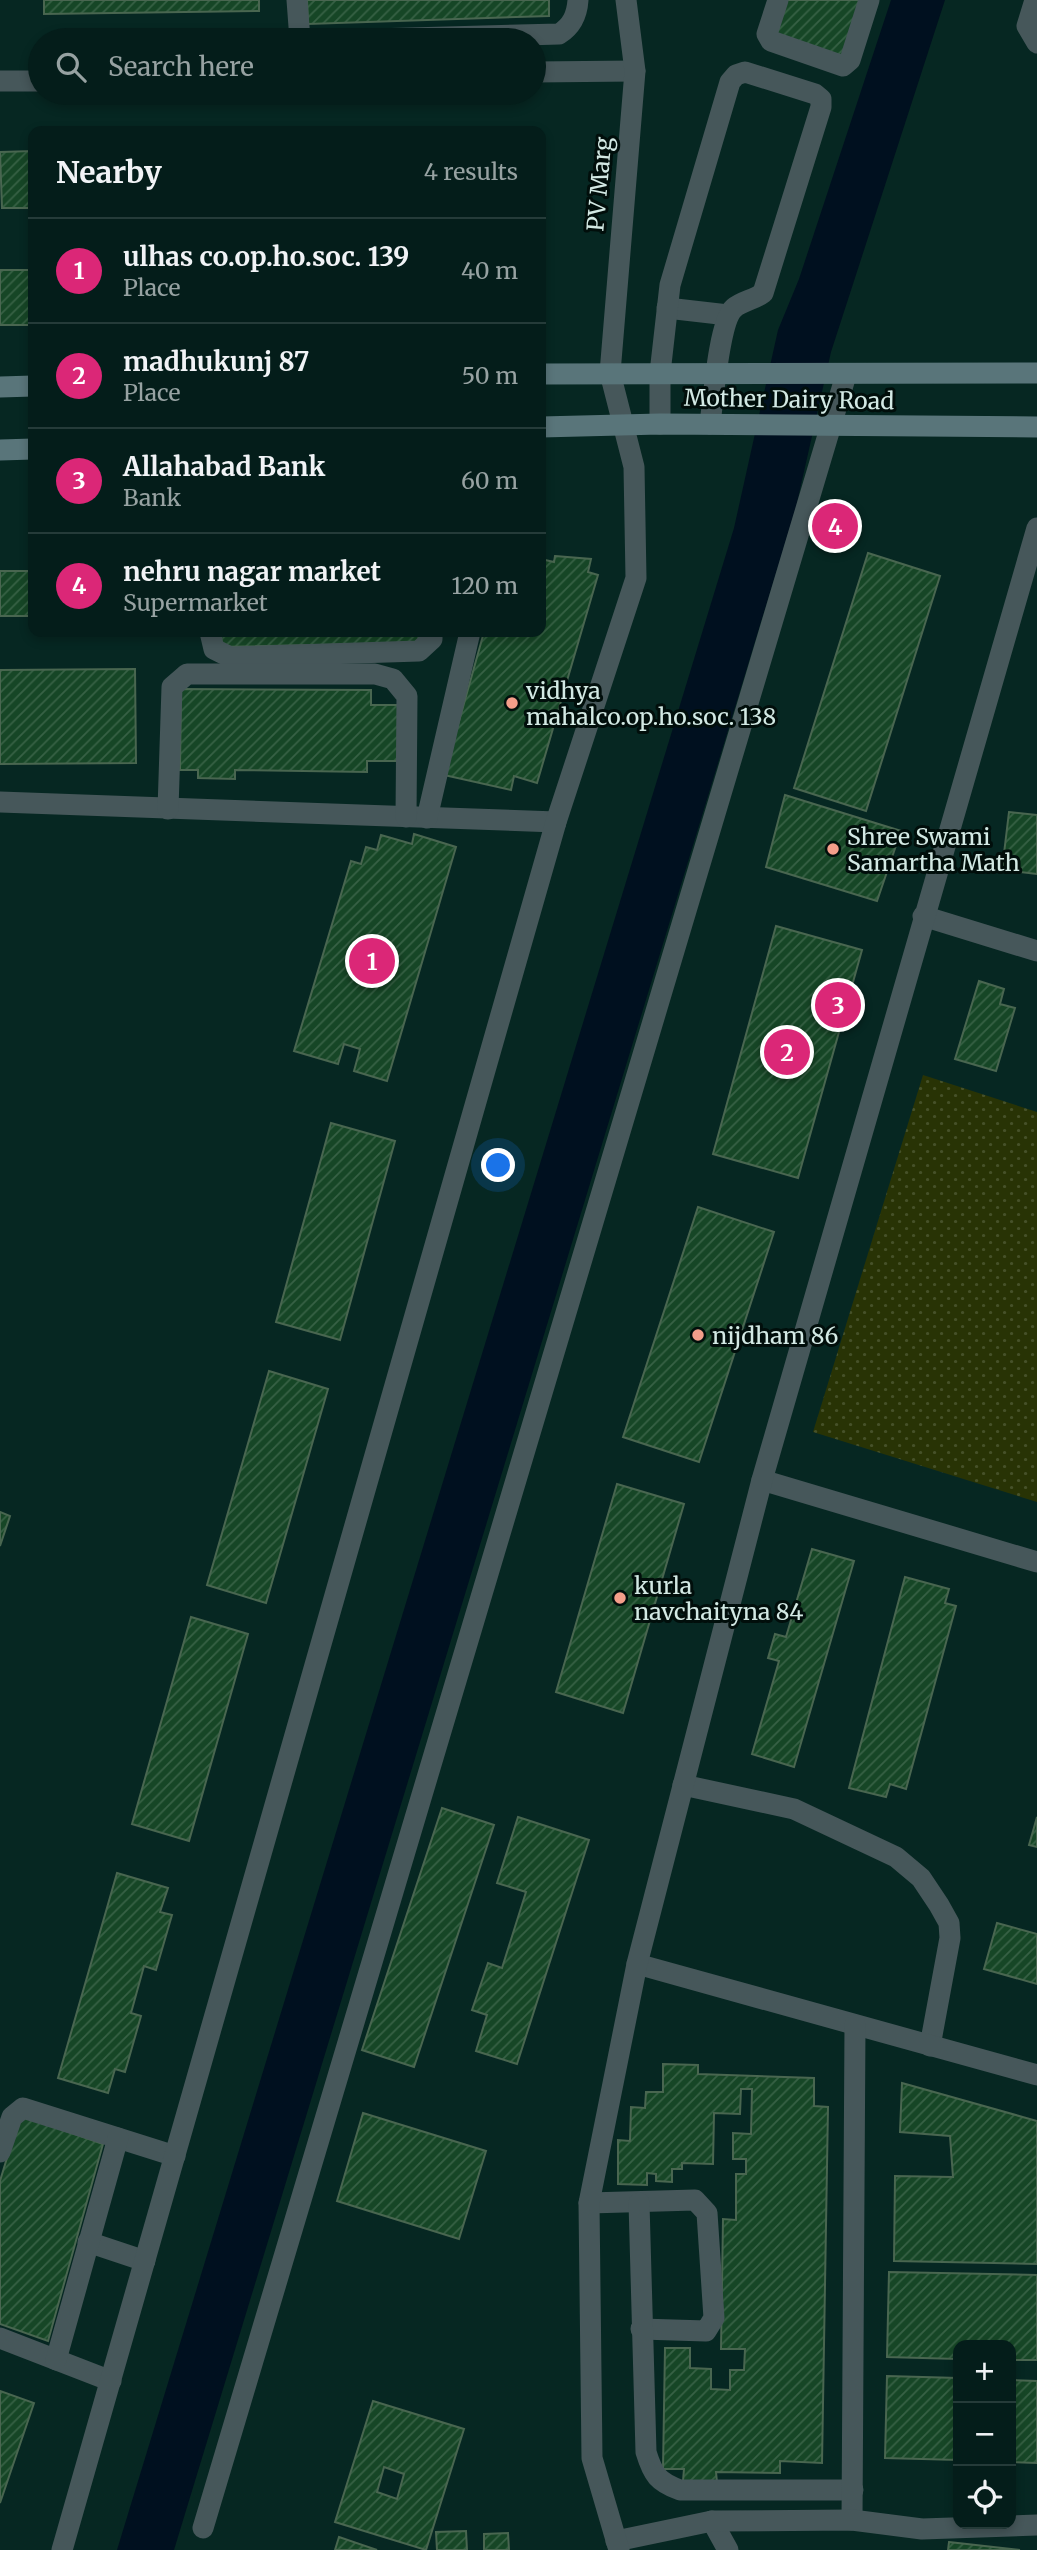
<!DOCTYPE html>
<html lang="en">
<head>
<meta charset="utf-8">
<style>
	body { margin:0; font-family:Merriweather,serif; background:#122a27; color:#f1f3f6 }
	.controls { position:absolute; right:21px; bottom:21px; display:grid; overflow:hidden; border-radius:14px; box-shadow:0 4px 10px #0003 }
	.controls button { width:63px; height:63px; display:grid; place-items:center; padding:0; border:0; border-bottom:2px solid #253b39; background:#041d1a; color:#f1f3f6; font:35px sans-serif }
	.you { position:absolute; left:499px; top:1166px; width:24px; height:24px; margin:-18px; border:5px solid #fff; border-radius:50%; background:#1a73e8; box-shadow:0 0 0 10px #1a73e833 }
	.badge { display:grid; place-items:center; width:46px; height:46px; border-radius:50%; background:#db2777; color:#fff; font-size:23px; font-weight:700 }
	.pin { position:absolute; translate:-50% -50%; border:4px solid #fff; box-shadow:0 2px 7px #0006 }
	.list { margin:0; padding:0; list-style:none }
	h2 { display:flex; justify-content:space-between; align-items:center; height:91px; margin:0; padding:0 28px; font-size:30px }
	h2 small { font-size:23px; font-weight:400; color:#97a2a2 }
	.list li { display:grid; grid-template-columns:46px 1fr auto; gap:21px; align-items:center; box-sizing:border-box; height:105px; padding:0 28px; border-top:2px solid #253b39 }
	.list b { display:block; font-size:26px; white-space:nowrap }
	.list p { margin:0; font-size:23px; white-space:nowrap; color:#97a2a2 }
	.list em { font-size:23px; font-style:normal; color:#97a2a2 }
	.icon { flex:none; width:38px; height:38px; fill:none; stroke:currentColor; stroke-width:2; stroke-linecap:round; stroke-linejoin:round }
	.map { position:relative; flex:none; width:1037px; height:2550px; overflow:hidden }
	.search { position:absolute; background:#041d1a; box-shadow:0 4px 10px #0003; left:28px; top:28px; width:518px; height:77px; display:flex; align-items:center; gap:18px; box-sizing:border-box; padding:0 24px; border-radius:38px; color:#97a2a2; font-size:26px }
	.panel { position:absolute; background:#041d1a; box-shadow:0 4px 10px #0003; left:28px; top:126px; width:518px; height:511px; border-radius:14px }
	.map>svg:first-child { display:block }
	.park { fill:url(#park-dots) }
	.water { fill:#00101f }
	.building { fill:url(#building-hatch); stroke:#496650; stroke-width:2; fill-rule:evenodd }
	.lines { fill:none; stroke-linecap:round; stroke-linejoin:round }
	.street { stroke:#46575a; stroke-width:21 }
	.secondary { stroke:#59757a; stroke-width:21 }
	.poi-dot { fill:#f49e8a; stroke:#010e0b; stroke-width:2.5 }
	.labels { text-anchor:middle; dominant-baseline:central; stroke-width:6; stroke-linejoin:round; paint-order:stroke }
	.street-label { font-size:23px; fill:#d3e9e4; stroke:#010e0b }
	.poi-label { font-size:23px; fill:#d3e9e4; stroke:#010e0b; text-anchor:start }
</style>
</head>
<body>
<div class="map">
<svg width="1037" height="2550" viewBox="0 0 1037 2550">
	<defs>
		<pattern id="park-dots" width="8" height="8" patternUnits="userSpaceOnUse" patternTransform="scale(1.75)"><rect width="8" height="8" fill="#283305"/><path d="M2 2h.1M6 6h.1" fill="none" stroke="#465129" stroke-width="1.8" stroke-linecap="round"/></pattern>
		<pattern id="building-hatch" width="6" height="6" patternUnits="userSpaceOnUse" patternTransform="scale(1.75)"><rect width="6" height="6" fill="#164626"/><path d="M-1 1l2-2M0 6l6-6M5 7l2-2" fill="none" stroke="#376145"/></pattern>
	</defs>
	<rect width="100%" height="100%" fill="#062722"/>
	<polygon class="park" points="923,1075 1037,1112 1037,1502 813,1432"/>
	<polygon class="water" points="891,0 945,0 831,352 796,507 174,2550 117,2550 734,528 778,330 799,279"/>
	<g class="building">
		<polygon points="44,0 259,0 259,11 44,14"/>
		<polygon points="307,0 549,0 549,16 308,24"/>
		<polygon points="783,0 860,0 843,58 772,37"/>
		<polygon points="33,151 31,208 2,208 0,152"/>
		<rect x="0" y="270" width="33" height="55"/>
		<polygon points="868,553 940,576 866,811 794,788"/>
		<polygon points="555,556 591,559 588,572 598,575 537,783 514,776 511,790 444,775 484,632 541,632 541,559 554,562"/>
		<rect x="0" y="571" width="33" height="45"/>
		<polygon points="217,632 418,632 419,643 218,647"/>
		<polygon points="135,669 136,763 0,764 0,670"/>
		<polygon points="181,689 371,690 371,705 398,705 398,761 367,761 367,772 235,770 235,779 198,778 198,770 180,770"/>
		<polygon points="785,795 901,831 877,901 766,867"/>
		<polygon points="1009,812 1037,815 1037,874 1002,870"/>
		<polygon points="414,834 456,847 387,1081 354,1071 360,1049 344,1044 338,1064 294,1051 351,861 361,864 366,847 377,850 381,835 412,844"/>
		<polygon points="776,926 862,950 798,1178 713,1154"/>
		<polygon points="979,981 1004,989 1000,1004 1015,1008 996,1071 955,1059"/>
		<polygon points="331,1123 395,1141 340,1340 276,1322"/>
		<polygon points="698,1207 774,1232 699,1462 623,1437"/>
		<polygon points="269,1371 328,1389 266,1603 207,1585"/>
		<polygon points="617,1484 684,1504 623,1713 556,1692"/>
		<polygon points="0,1512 10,1516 0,1546"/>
		<polygon points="812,1549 854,1561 794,1767 752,1754 779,1661 768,1658 775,1634 786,1637"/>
		<polygon points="905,1577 949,1589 945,1603 956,1606 906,1789 890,1784 886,1797 849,1788"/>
		<polygon points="191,1617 248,1634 189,1841 132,1824"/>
		<polygon points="442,1808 494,1825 414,2067 362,2050"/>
		<polygon points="518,1817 589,1840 517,2064 476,2051 487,2015 472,2010 488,1963 502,1968 526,1892 497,1883"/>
		<polygon points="1037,1817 1037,1847 1029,1845"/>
		<polygon points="117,1873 168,1888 160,1912 172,1915 156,1970 144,1966 131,2013 141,2016 125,2072 115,2069 108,2093 58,2078"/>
		<polygon points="997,1923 1037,1934 1037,1984 984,1969"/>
		<polygon points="663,2064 698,2065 698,2074 814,2078 814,2106 828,2107 822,2463 780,2461 780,2473 716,2472 717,2482 683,2481 684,2469 663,2469 665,2348 690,2348 690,2368 711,2369 711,2389 730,2390 730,2370 744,2370 745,2349 721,2349 723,2219 736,2220 736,2174 746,2174 746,2159 733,2159 733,2133 751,2134 752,2089 741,2089 740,2114 714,2113 713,2164 682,2163 682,2169 672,2169 672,2182 656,2181 656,2174 647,2173 647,2185 618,2184 618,2140 630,2141 631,2107 645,2108 646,2092 663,2092"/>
		<polygon points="902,2083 1037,2121 1037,2264 894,2261 895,2176 953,2177 950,2136 900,2132"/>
		<polygon points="363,2113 486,2151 459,2239 337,2201"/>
		<polygon points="20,2115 103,2144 48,2341 0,2324 0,2181"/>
		<polygon points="889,2272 1037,2275 1037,2360 1011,2360 1011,2345 958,2345 958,2359 887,2357"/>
		<polygon points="887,2376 958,2378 958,2460 885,2458"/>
		<polygon points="1011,2380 1037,2381 1037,2463 1011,2462"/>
		<polygon points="0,2391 34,2403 0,2503"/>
		<path d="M 373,2401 L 464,2429 L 426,2550 L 335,2522 ZM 384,2467 L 404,2474 L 397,2499 L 377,2492 Z"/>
		<polygon points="466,2531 467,2550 437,2550 436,2532"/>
		<polygon points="508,2533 509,2550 484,2550 484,2534"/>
		<polygon points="339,2537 377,2550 335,2550"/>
		<polygon points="949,2542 1020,2550 948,2550"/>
	</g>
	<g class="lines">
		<g class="street">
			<polyline points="297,0 300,40"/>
			<polyline points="778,0 767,34 771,41 843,66 850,60 869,0"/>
			<polyline points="1035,0 1027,26 1037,43"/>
			<path d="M 336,40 L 559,34 C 572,26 577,15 578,0"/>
			<polyline points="534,72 635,71"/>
			<polyline points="0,81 40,81"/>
			<polyline points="667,308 728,315"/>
			<path d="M 660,424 L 660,373 L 670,285 L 730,82 L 736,75 L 745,72 L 815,94 L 821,99 L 821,107 L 763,293 C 754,300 742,301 734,308 C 719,321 713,402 710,424"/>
			<polyline points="210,632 214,649 230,657 419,651 432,639 432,632"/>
			<polyline points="0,802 556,822"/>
			<polyline points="168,809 172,687 187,674 375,674 393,679 407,696 406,817"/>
			<polyline points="427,818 470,632"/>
			<polyline points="923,916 1037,951"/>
			<polyline points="762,1480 1037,1562"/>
			<polyline points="683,1785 794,1809 896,1857 921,1878 939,1905 949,1923 950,1938 930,2046"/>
			<polyline points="637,1964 1037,2075"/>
			<polyline points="0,2152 12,2117 23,2108 175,2156"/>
			<polyline points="589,2203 695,2200 707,2213 714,2318 706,2331 641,2329"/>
			<path d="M 639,2203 L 646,2452 C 653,2475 658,2482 680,2490 L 853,2490"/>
			<polyline points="88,2242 145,2261"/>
			<polyline points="0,2338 111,2381"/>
			<polyline points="56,2360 118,2138"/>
			<polyline points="852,2520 855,2025"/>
			<polyline points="712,2521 728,2550"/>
			<polyline points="203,2528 846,375"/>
			<polyline points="616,2541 712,2521 852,2520 922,2529 1037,2525"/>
			<polyline points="62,2550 556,822 636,578 634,467 610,373 635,71 626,0"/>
			<polyline points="619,2550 592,2458 589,2203 637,1964 762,1480 1037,528"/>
		</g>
		<g class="secondary">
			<polyline points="541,374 1037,373"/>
			<polyline points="0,387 33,386"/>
			<polyline points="541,427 660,424 1037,427"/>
			<polyline points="0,450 33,449"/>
		</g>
	</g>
	<g class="poi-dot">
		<circle cx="512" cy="703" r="7"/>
		<circle cx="833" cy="849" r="7"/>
		<circle cx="698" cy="1335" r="7"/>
		<circle cx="620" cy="1598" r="7"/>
	</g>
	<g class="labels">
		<g class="street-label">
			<text transform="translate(599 184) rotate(-85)">PV Marg</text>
			<text transform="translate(789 399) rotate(1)">Mother Dairy Road</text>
		</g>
		<g class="poi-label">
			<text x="526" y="690">vidhya<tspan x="526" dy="26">mahalco.op.ho.soc. 138</tspan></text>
			<text x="847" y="836">Shree Swami<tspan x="847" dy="26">Samartha Math</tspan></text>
			<text x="712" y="1335">nijdham 86</text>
			<text x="634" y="1585">kurla<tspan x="634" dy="26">navchaityna 84</tspan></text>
		</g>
	</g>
</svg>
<div class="controls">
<button>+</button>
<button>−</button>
<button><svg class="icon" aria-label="locate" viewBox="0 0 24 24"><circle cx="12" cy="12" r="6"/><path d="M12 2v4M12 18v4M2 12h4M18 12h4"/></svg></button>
</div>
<div class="you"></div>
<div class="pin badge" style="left:372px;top:961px">1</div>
<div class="pin badge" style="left:787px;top:1052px">2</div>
<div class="pin badge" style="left:838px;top:1005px">3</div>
<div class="pin badge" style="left:835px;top:526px">4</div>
<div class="search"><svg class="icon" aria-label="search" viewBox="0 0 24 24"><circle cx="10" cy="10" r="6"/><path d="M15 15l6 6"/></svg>Search here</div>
<section class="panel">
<h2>Nearby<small>4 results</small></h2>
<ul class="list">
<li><span class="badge">1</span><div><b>ulhas co.op.ho.soc. 139</b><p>Place</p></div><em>40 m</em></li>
<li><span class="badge">2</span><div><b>madhukunj 87</b><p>Place</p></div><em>50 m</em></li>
<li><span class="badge">3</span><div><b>Allahabad Bank</b><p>Bank</p></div><em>60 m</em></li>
<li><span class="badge">4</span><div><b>nehru nagar market</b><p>Supermarket</p></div><em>120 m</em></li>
</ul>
</section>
</div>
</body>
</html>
